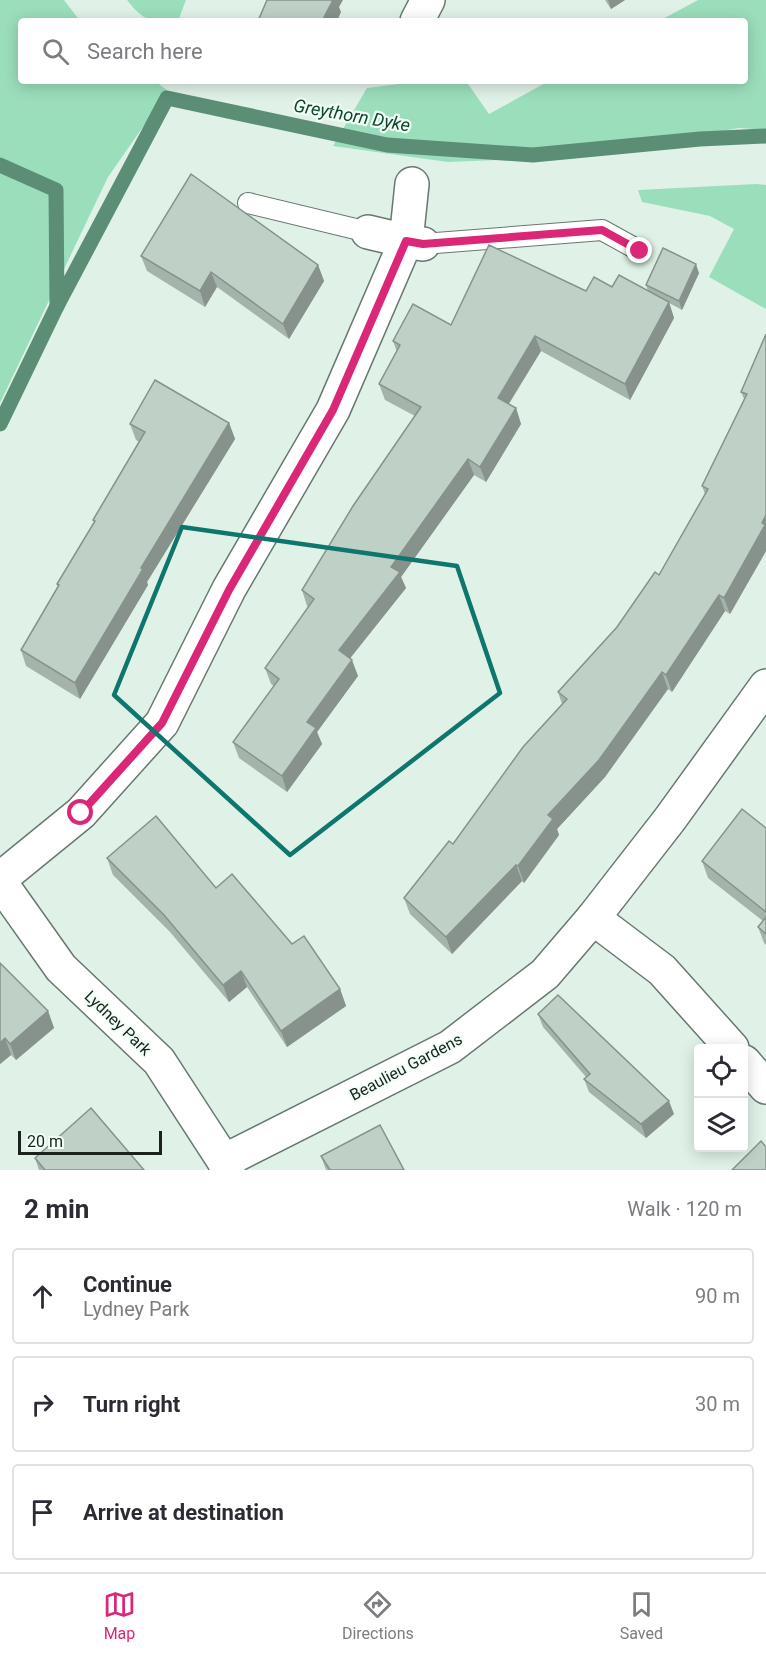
<!DOCTYPE html>
<html lang="en">
<head>
<meta charset="utf-8">
<style>
	body { margin:0; font-family:Roboto,sans-serif; background:#f2f2f3; color:#2b2b33 }
	.controls { position:absolute; right:18px; bottom:18px; display:grid; overflow:hidden; border-radius:6px; box-shadow:0 3px 15px #0003 }
	.controls button { width:54px; height:54px; display:grid; place-items:center; padding:0; border:0; border-bottom:2px solid #e1e1e2; background:#fff; color:#2b2b33; font:30px sans-serif }
	.scale { position:absolute; left:18px; bottom:15px; width:144px; box-sizing:border-box; padding-left:6px; border:3px solid #1b221e; border-top:0; font-size:16px; line-height:21px; white-space:nowrap; color:#1b221e; -webkit-text-stroke:4px #f0fef6; paint-order:stroke }
	.stop { position:absolute; width:18px; height:18px; margin:-14px; border:4px solid #db2777; border-radius:50%; background:#fff }
	.stop.end { background:#db2777; border-color:#fff; box-shadow:0 2px 6px #0008 }
	.list { margin:0; padding:0; list-style:none }
	h2 { display:flex; justify-content:space-between; align-items:center; height:78px; margin:0; padding:0 24px; font-size:26px }
	h2 small { font-size:20px; font-weight:400; color:#7c7c81 }
	.list li { display:grid; grid-template-columns:39px 1fr auto; gap:18px; align-items:center; box-sizing:border-box; height:96px; margin:0 12px 12px; padding:0 12px; border:2px solid #e1e1e2; border-radius:6px }
	.list b { display:block; font-size:22px; white-space:nowrap }
	.list p { margin:0; font-size:20px; white-space:nowrap; color:#7c7c81 }
	.list em { font-size:20px; font-style:normal; color:#7c7c81 }
	.icon { flex:none; width:33px; height:33px; fill:none; stroke:currentColor; stroke-width:2; stroke-linecap:round; stroke-linejoin:round }
	.map { position:relative; flex:none; width:766px; height:1170px; overflow:hidden }
	.search { position:absolute; background:#fff; box-shadow:0 3px 15px #0003; left:18px; right:18px; top:18px; height:66px; display:flex; align-items:center; gap:15px; box-sizing:border-box; padding:0 21px; border-radius:6px; color:#7c7c81; font-size:22px }
	.sheet { height:402px; background:#fff }
	nav { display:flex; justify-content:space-around; align-items:center; box-sizing:border-box; height:84px; border-top:2px solid #e1e1e2; background:#fff; font-size:16px; color:#7c7c81 }
	nav a { display:grid; justify-items:center; gap:3px }
	nav .on { color:#db2777 }
	.map>svg:first-child { display:block }
	.green { fill:#9bdebc }
	.lines { fill:none; stroke-linecap:round; stroke-linejoin:round }
	.stream { stroke:#5b8e75; stroke-width:15 }
	.service-casing { stroke:#687870; stroke-width:22 }
	.minor-casing { stroke:#687870; stroke-width:36 }
	.service { stroke:#fff; stroke-width:20 }
	.minor { stroke:#fff; stroke-width:33 }
	.wall { fill:#a4b4ab }
	.shaded-wall { fill:#86928b }
	.building { fill:#bfd1c7; stroke:#86928b; stroke-width:1.5 }
	.route { stroke:#db2777; stroke-width:8 }
	.marked { fill:none; stroke:#0f766e; stroke-width:4.5; stroke-linejoin:round }
	.labels { text-anchor:middle; dominant-baseline:central; stroke-width:4.5; stroke-linejoin:round; paint-order:stroke }
	.street-label { font-size:16px; fill:#1b221e; stroke:#f0fef6 }
	.water-label { font-size:18px; font-style:italic; fill:#0d462f; stroke:#f0fef6 }
</style>
</head>
<body>
<div class="map">
<svg width="766" height="1170" viewBox="0 0 766 1170">
	<rect width="100%" height="100%" fill="#e0f2e8"/>
	<g class="green">
		<polygon points="0,0 64,0 80,21 21,21 21,81 155,81 168,91 108,177 0,403"/>
		<path d="M 127,0 L 186,0 L 178,21 C 151,21 145,23 127,0 Z"/>
		<polygon points="698,0 766,0 766,130 739,128 578,157 448,162 333,146 367,88 423,81 466,81 489,114 549,81 745,81 745,21 659,21"/>
		<polygon points="756,184 766,185 766,309 709,277 734,229 710,216 642,202 638,190"/>
	</g>
	<g class="lines">
		<g class="stream">
			<polyline points="0,165 56,190 57,306 167,98 387,145 533,155 700,139 766,136"/>
			<polyline points="0,424 57,306"/>
		</g>
		<g class="service-casing">
			<g id="service">
				<polyline points="248,203 368,232"/>
				<polyline points="423,244 602,230 640,251"/>
			</g>
		</g>
		<g class="minor-casing">
			<g id="minor">
				<polyline points="417,21 428,0"/>
				<polyline points="368,232 406,241 412,184"/>
				<polyline points="0,879 81,813 162,723 229,589 333,410 406,241 423,244"/>
				<polyline points="0,882 61,968 159,1061 224,1161 228,1170"/>
				<polyline points="593,918 662,970 732,1048"/>
				<polyline points="744,1062 766,1087"/>
				<polyline points="224,1161 450,1047 545,974 593,918 670,819 766,686"/>
			</g>
		</g>
		<use href="#service" class="service"/>
		<use href="#minor" class="minor"/>
	</g>
	<g class="wall">
		<polygon points="605,0 625,0 611,9"/>
		<polygon points="141,256 318,265 324,281 289,339 217,287 205,307 147,271"/>
		<polygon points="699,273 682,310 669,303 674,318 630,400 541,351 509,404 516,408 521,424 486,482 474,475 401,577 406,588 350,658 358,676 317,732 322,744 287,792 239,758 233,742 274,686 271,684 265,668 309,607 307,606 302,590 415,416 385,400 379,384 397,352 393,341 451,325 586,291 612,287 648,291 646,285"/>
		<polygon points="766,334 766,551 730,614 725,611 672,692 668,689 605,777 557,829 559,835 524,883 522,881 452,954 410,914 404,898 453,844 562,704 558,692 617,627 659,575 705,494 702,486 744,399 741,392"/>
		<polygon points="229,423 235,439 147,582 148,585 80,699 26,666 21,650 58,587 57,584 94,523 93,520 139,442 136,440 130,424"/>
		<polygon points="766,828 766,945 764,943 758,927 763,921 708,878 702,861"/>
		<polygon points="107,858 216,888 292,944 340,989 346,1006 287,1047 247,987 229,1002 170,932 113,875"/>
		<polygon points="0,963 48,1011 54,1028 16,1060 11,1055 0,1064"/>
		<polygon points="538,1014 674,1114 646,1138 589,1092 584,1079 586,1077 543,1027"/>
		<polygon points="321,1156 404,1170 326,1170"/>
		<polygon points="35,1158 144,1170 39,1170"/>
	</g>
	<g class="shaded-wall">
		<polygon points="333,0 343,0 339,7 341,12 337,21 322,21"/>
		<polygon points="608,0 625,0 611,9"/>
		<polygon points="696,264 699,273 682,310 679,301"/>
		<polygon points="318,265 324,281 289,339 283,324"/>
		<polygon points="211,272 217,287 205,307 200,291"/>
		<polygon points="669,302 674,318 630,400 625,384"/>
		<polygon points="535,336 541,351 503,413 498,398"/>
		<polygon points="516,408 521,424 486,482 480,467"/>
		<polygon points="229,423 235,439 147,582 148,585 80,699 75,683 141,568"/>
		<polygon points="468,459 474,475 401,577 406,588 344,666 339,650 391,567"/>
		<polygon points="766,515 766,551 730,614 724,598"/>
		<polygon points="719,595 725,611 672,692 666,675"/>
		<polygon points="352,660 358,676 317,732 322,744 287,792 282,776 307,722"/>
		<polygon points="662,672 668,689 605,777 557,829 559,835 524,883 518,866 548,815"/>
		<polygon points="516,865 522,881 452,954 446,937"/>
		<polygon points="241,971 247,987 229,1002 223,985"/>
		<polygon points="340,989 346,1006 287,1047 281,1031"/>
		<polygon points="48,1011 54,1028 16,1060 10,1044"/>
		<polygon points="5,1038 11,1055 0,1064 0,1043"/>
		<polygon points="669,1101 674,1114 646,1138 641,1124"/>
	</g>
	<g class="building">
		<polygon points="267,0 333,0 322,21 258,21"/>
		<polygon points="191,174 318,265 283,324 211,272 200,291 141,256"/>
		<polygon points="489,245 586,291 594,277 612,287 619,275 669,302 625,384 535,336 498,398 516,408 480,467 468,459 391,567 400,572 339,650 352,660 307,722 316,728 282,776 233,742 279,679 265,668 314,599 302,590 353,506 421,407 379,384 400,345 393,341 413,304 451,325"/>
		<polygon points="663,248 696,264 679,301 646,285"/>
		<polygon points="766,334 766,515 762,523 765,525 724,598 719,595 666,675 662,672 599,760 548,815 553,819 518,866 516,865 446,937 404,898 449,841 453,844 523,747 567,699 558,692 617,627 655,572 659,575 708,489 702,486 747,394 741,392"/>
		<polygon points="155,380 229,423 141,568 143,569 75,683 21,650 59,585 57,584 95,521 93,520 145,432 130,424"/>
		<polygon points="742,809 766,828 766,912 702,861"/>
		<polygon points="156,816 216,888 232,874 292,944 304,936 340,989 281,1031 241,971 223,985 164,915 107,858"/>
		<polygon points="766,917 766,934 758,927"/>
		<polygon points="0,963 48,1011 10,1044 5,1038 0,1043"/>
		<polygon points="558,995 669,1101 641,1124 584,1079 590,1074 538,1014"/>
		<polygon points="91,1108 144,1170 45,1170 35,1158"/>
		<polygon points="380,1125 404,1170 330,1170 321,1156"/>
		<polygon points="761,1141 766,1147 766,1170 732,1170"/>
	</g>
	<g class="lines">
		<polyline class="route" points="81,813 162,723 229,590 333,410 406,241 423,244 602,230 640,251"/>
	</g>
	<path class="marked" d="M 182,527 L 457,566 L 500,693 L 290,855 L 114,695 Z"/>
	<g class="labels">
		<g class="street-label">
			<text transform="translate(118 1023) rotate(44)">Lydney Park</text>
			<text transform="translate(406 1067) rotate(-28)">Beaulieu Gardens</text>
		</g>
		<g class="water-label">
			<text transform="translate(352 115) rotate(10)">Greythorn Dyke</text>
		</g>
	</g>
</svg>
<div class="controls">
<button><svg class="icon" aria-label="locate" viewBox="0 0 24 24"><circle cx="12" cy="12" r="6"/><path d="M12 2v4M12 18v4M2 12h4M18 12h4"/></svg></button>
<button><svg class="icon" aria-label="layers" viewBox="0 0 24 24"><path d="M12 4l9 5-9 5-9-5zM3 14l9 5 9-5"/></svg></button>
</div>
<div class="scale">20 m</div>
<div class="stop" style="left:81px;top:813px"></div>
<div class="stop end" style="left:640px;top:251px"></div>
<div class="search"><svg class="icon" aria-label="search" viewBox="0 0 24 24"><circle cx="10" cy="10" r="6"/><path d="M15 15l6 6"/></svg>Search here</div>
</div>
<section class="sheet">
<h2>2 min<small>Walk · 120 m</small></h2>
<ul class="list">
<li><svg class="icon" aria-label="ahead" viewBox="0 0 24 24"><path d="M12 20V5M6 11l6-6 6 6"/></svg><div><b>Continue</b><p>Lydney Park</p></div><em>90 m</em></li>
<li><svg class="icon" aria-label="right" viewBox="0 0 24 24"><path d="M7 20v-9h11M14 6l5 5-5 5"/></svg><div><b>Turn right</b></div><em>30 m</em></li>
<li><svg class="icon" aria-label="arrive" viewBox="0 0 24 24"><path d="M6 21V4h12l-3 4 3 4H6"/></svg><div><b>Arrive at destination</b></div></li>
</ul>
</section>
<nav>
<a class="on"><svg class="icon" aria-label="map" viewBox="0 0 24 24"><path d="M3 6l6-2 6 2 6-2v14l-6 2-6-2-6 2zM9 4v14M15 6v14"/></svg>Map</a>
<a><svg class="icon" aria-label="directions" viewBox="0 0 24 24"><path d="M12 3l9 9-9 9-9-9zM9 14v-3h6M13 9l2 2-2 2"/></svg>Directions</a>
<a><svg class="icon" aria-label="saved" viewBox="0 0 24 24"><path d="M7 4h10v16l-5-4-5 4z"/></svg>Saved</a>
</nav>
</body>
</html>
